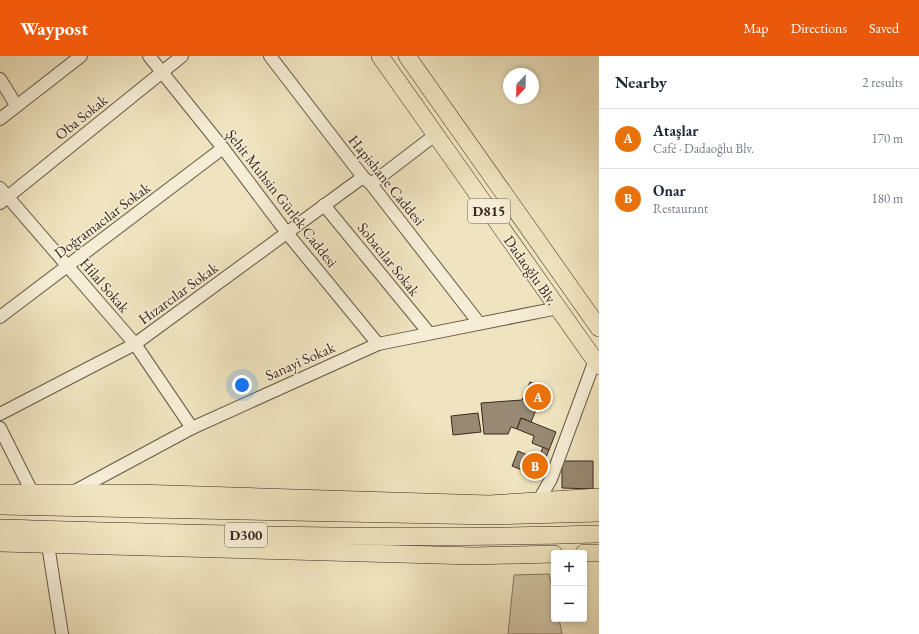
<!DOCTYPE html>
<html lang="en">
<head>
<meta charset="utf-8">
<style>
	body { margin:0; font-family:"EB Garamond",serif; background:#f6f6f7; color:#1f2937 }
	.controls { position:absolute; right:12px; bottom:12px; display:grid; overflow:hidden; border-radius:4px; box-shadow:0 2px 6px #0003 }
	.controls button { width:36px; height:36px; display:grid; place-items:center; padding:0; border:0; border-bottom:1px solid #e0e1e3; background:#fff; color:#1f2937; font:20px sans-serif }
	.compass { position:absolute; left:503px; top:12px; width:36px; height:36px; border-radius:50%; background:#fff; box-shadow:0 2px 6px #0003; rotate:202deg }
	.you { position:absolute; left:242px; top:329px; width:14px; height:14px; margin:-10px; border:3px solid #fff; border-radius:50%; background:#1a73e8; box-shadow:0 0 0 6px #1a73e833 }
	.badge { display:grid; place-items:center; width:26px; height:26px; border-radius:50%; background:#ea580c; color:#fff; font-size:13px; font-weight:700 }
	.pin { position:absolute; translate:-50% -50%; border:2px solid #fff; box-shadow:0 1px 4px #0006 }
	.list { margin:0; padding:0; list-style:none }
	h2 { display:flex; justify-content:space-between; align-items:center; height:52px; margin:0; padding:0 16px; font-size:17px }
	h2 small { font-size:13px; font-weight:400; color:#747a83 }
	.list li { display:grid; grid-template-columns:26px 1fr auto; gap:12px; align-items:center; box-sizing:border-box; height:60px; padding:0 16px; border-top:1px solid #e0e1e3 }
	.list b { display:block; font-size:15px; white-space:nowrap }
	.list p { margin:0; font-size:13px; white-space:nowrap; color:#747a83 }
	.list em { font-size:13px; font-style:normal; color:#747a83 }
	.map { position:relative; flex:none; width:599px; height:578px; overflow:hidden }
	header { display:flex; align-items:center; gap:24px; box-sizing:border-box; height:56px; padding:0 20px; background:#ea580c; color:#fff }
	header strong { font-size:19px }
	nav { display:flex; gap:22px; margin-inline-start:auto; font-size:14px }
	main { display:flex }
	aside { flex:1; background:#fff }
	.map>svg:first-child { display:block }
	.green { fill:#d0c4a4; stroke:#847661 }
	.building { fill:#988a72; stroke:#39281e }
	.lines { fill:none; stroke-linecap:round; stroke-linejoin:round }
	.minor-casing { stroke:#665746; stroke-width:14 }
	.highway-casing { stroke:#39281e; stroke-width:18 }
	.minor { stroke:#f5edd5; stroke-width:12 }
	.highway { stroke:#efe4bf; stroke-width:17 }
	.labels { text-anchor:middle; dominant-baseline:central; stroke-width:3; stroke-linejoin:round; paint-order:stroke }
	.shield { fill:#f5edd5; stroke:#716355; stroke-width:1 }
	.shield-label { font-size:14px; font-weight:bold; fill:#39281e }
	.street-label { font-size:15px; fill:#39281e; stroke:#f5edd5 }
</style>
</head>
<body>
<header>
<strong>Waypost</strong>
<nav><a>Map</a><a>Directions</a><a>Saved</a></nav>
</header>
<main>
<div class="map">
<svg width="599" height="578" viewBox="0 0 599 578">
	<rect width="100%" height="100%" fill="#efe4bf"/>
	<filter id="stains"><feTurbulence type="fractalNoise" baseFrequency=".005" numOctaves="4"/><feColorMatrix values="0 0 0 0 .2 0 0 0 0 .09 0 0 0 0 .02 0 0 0 .5 -.17"/></filter>
	<radialGradient id="worn" r=".72"><stop offset=".6" stop-color="#630" stop-opacity="0"/><stop offset="1" stop-color="#630" stop-opacity=".3"/></radialGradient>
	<polygon class="green" points="549,518 554,541 554,563 559,563 562,578 508,578 514,519"/>
	<g class="building">
		<polygon points="530,326 545,332 531,366 521,362 517,373 511,371 508,378 484,378 481,347 522,344"/>
		<polygon points="478,357 481,376 453,379 451,360"/>
		<polygon points="521,362 556,376 549,394 532,387 534,380 517,373"/>
		<polygon points="543,391 549,394 544,406 538,404"/>
		<polygon points="518,395 544,406 539,421 512,410"/>
		<polygon points="562,405 593,405 593,433 562,432"/>
	</g>
	<g class="lines">
		<g class="minor-casing">
			<g id="minor">
				<polyline points="149,0 223,92 287,177 378,288"/>
				<polyline points="270,0 363,121 371,128 479,267"/>
				<polyline points="0,23 16,49"/>
				<polyline points="0,63 81,0"/>
				<polyline points="371,128 435,79"/>
				<polyline points="0,132 135,288 192,372"/>
				<polyline points="0,147 182,0"/>
				<polyline points="324,149 429,277"/>
				<polyline points="0,261 223,92"/>
				<polyline points="0,358 135,288 363,121"/>
				<polyline points="0,372 32,436"/>
				<polyline points="73,436 192,372 378,288 558,252"/>
				<polyline points="539,444 551,423 595,304"/>
				<polyline points="48,489 62,578"/>
			</g>
		</g>
		<g class="highway-casing">
			<g id="highway">
				<polyline points="380,0 599,310"/>
				<polyline points="407,0 599,272"/>
				<polyline points="0,437 137,437 489,448 599,441"/>
				<polyline points="0,450 492,460 599,457"/>
				<path d="M 0,472 C 200,478 399,484 599,478"/>
				<polyline points="0,487 474,500 554,498"/>
				<polyline points="584,497 599,497"/>
			</g>
		</g>
		<use href="#minor" class="minor"/>
		<use href="#highway" class="highway"/>
	</g>
	<g class="labels">
		<g class="shield">
			<rect x="468" y="143" width="42" height="24" rx="3"/>
			<rect x="225" y="467" width="42" height="24" rx="3"/>
		</g>
		<g class="shield-label">
			<text x="489" y="155">D815</text>
			<text x="246" y="479">D300</text>
		</g>
		<g class="street-label">
			<text transform="translate(81 61) rotate(-39)">Oba Sokak</text>
			<text transform="translate(387 124) rotate(51)">Hapishane Caddesi</text>
			<text transform="translate(282 142) rotate(52)">Şehit Muhsin Gürlek Caddesi</text>
			<text transform="translate(102 164) rotate(-37)">Doğramacılar Sokak</text>
			<text transform="translate(389 203) rotate(51)">Sobacılar Sokak</text>
			<text transform="translate(531 214) rotate(55)">Dadaoğlu Blv.</text>
			<text transform="translate(105 229) rotate(49)">Hilal Sokak</text>
			<text transform="translate(178 237) rotate(-36)">Hızarcılar Sokak</text>
			<text transform="translate(300 305) rotate(-24)">Sanayi Sokak</text>
		</g>
	</g>
	<rect width="100%" height="100%" filter="url(#stains)"/>
	<rect width="100%" height="100%" fill="url(#worn)"/>
</svg>
<div class="controls">
<button>+</button>
<button>−</button>
</div>
<svg class="compass" viewBox="-18 -18 36 36"><path d="M0-13l5 13h-10z" fill="#e53935"/><path d="M0 13l5-13h-10z" fill="#747a83"/></svg>
<div class="you"></div>
<div class="pin badge" style="left:538px;top:341px;background:#e8710a">A</div>
<div class="pin badge" style="left:535px;top:410px;background:#e8710a">B</div>
</div>
<aside>
<h2>Nearby<small>2 results</small></h2>
<ul class="list">
<li><span class="badge" style="background:#e8710a">A</span><div><b>Ataşlar</b><p>Café · Dadaoğlu Blv.</p></div><em>170 m</em></li>
<li><span class="badge" style="background:#e8710a">B</span><div><b>Onar</b><p>Restaurant</p></div><em>180 m</em></li>
</ul>
</aside>
</main>
</body>
</html>
